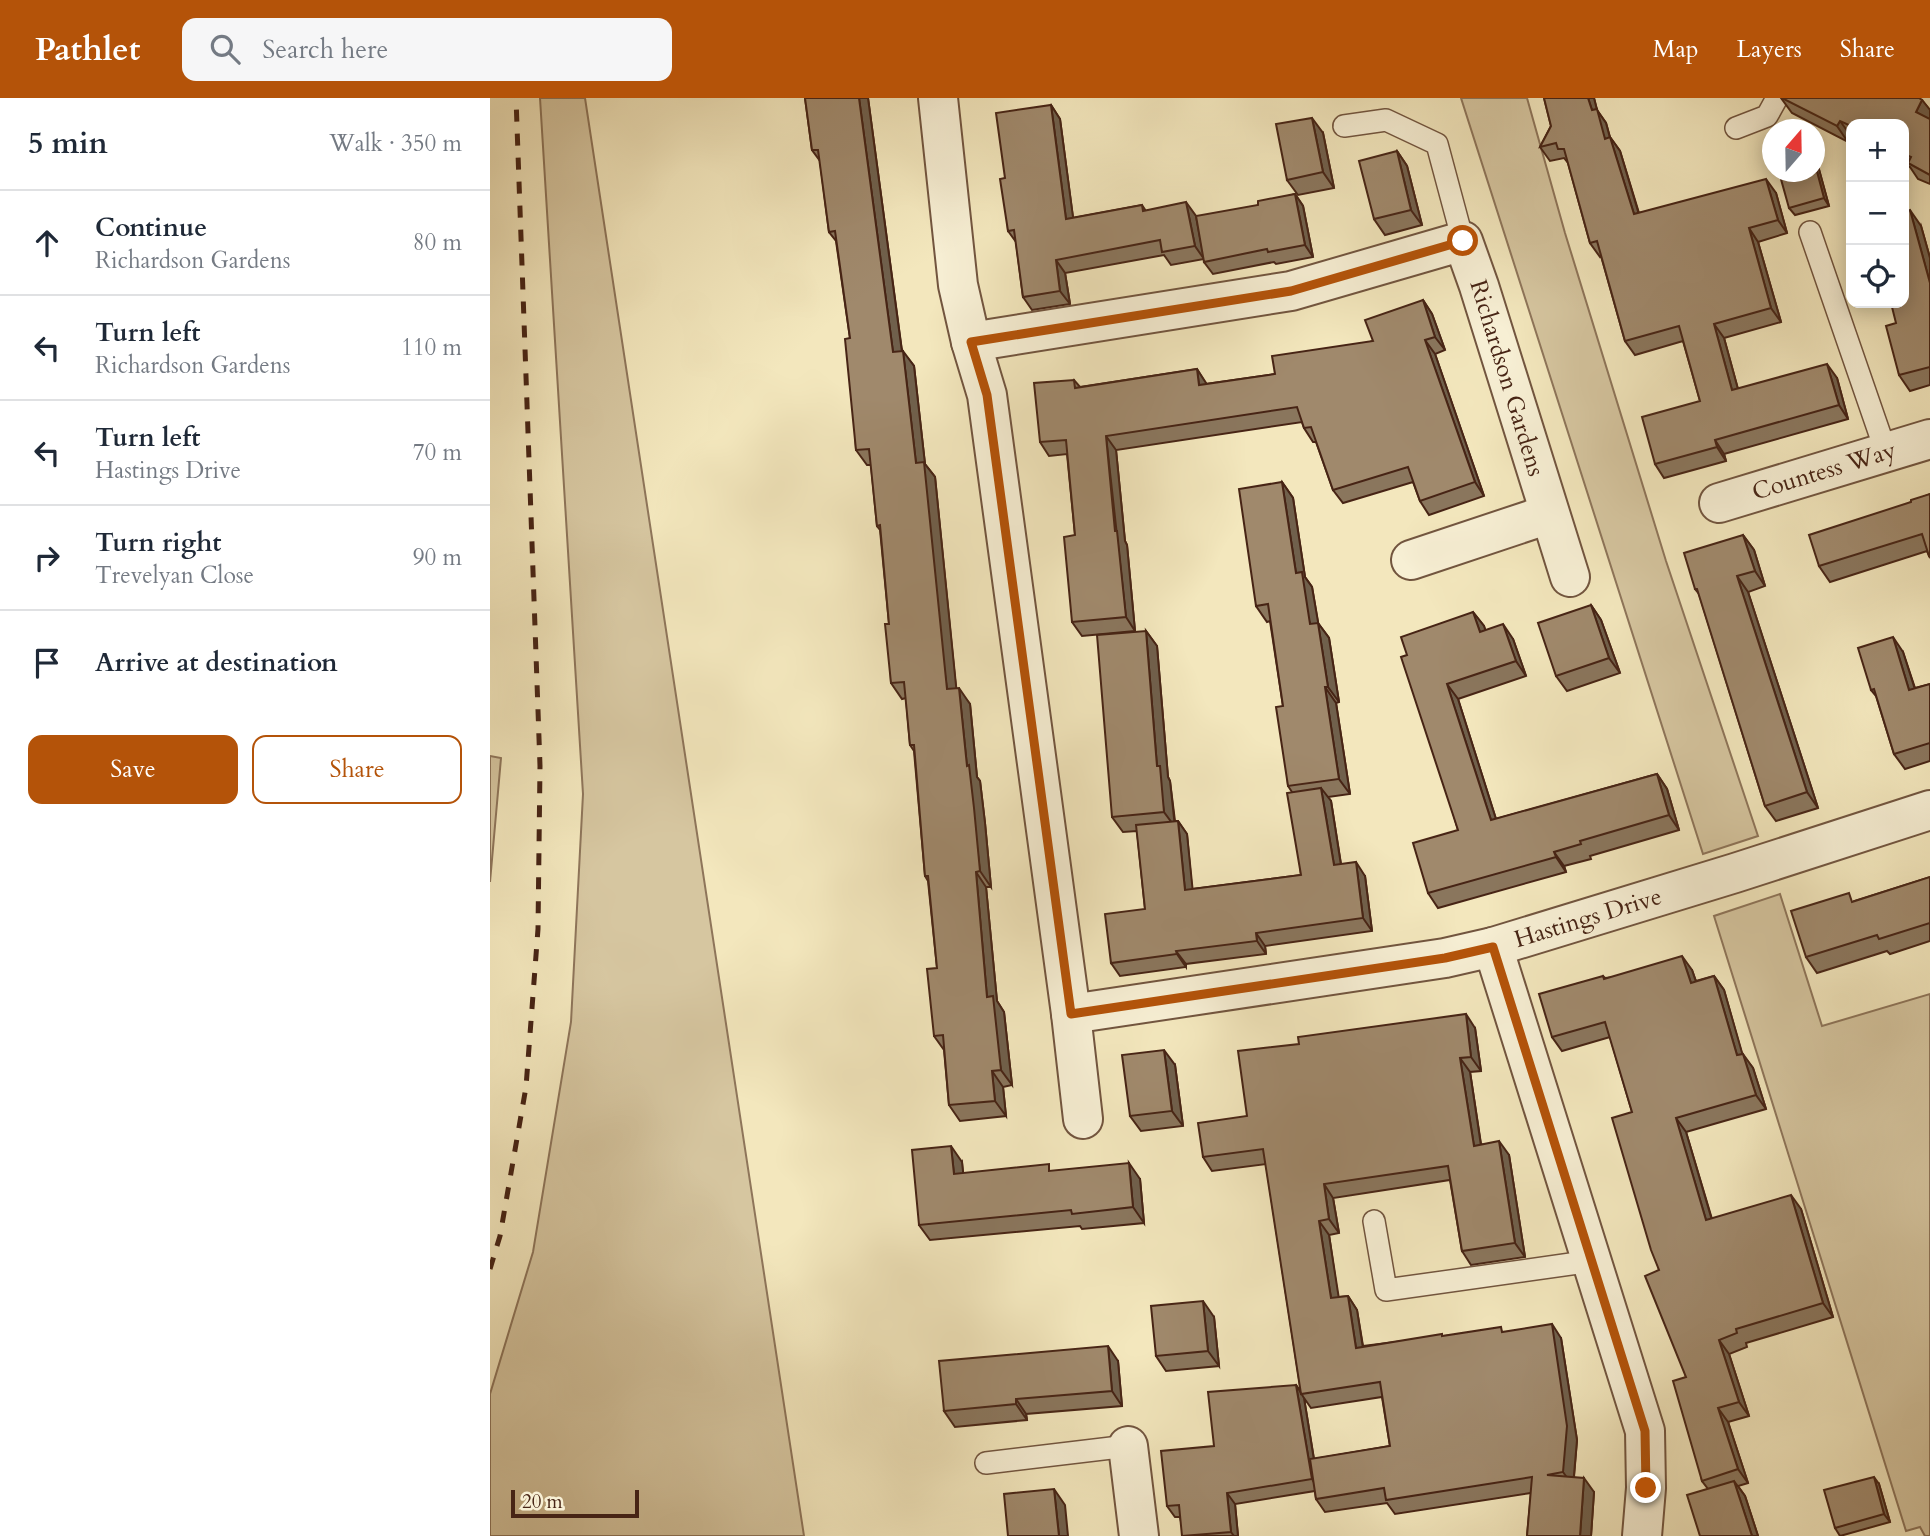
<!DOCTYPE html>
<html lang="en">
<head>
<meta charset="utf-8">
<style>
	body { margin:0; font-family:Cardo,serif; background:#f6f6f7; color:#1f2937 }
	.controls { position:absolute; right:21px; top:21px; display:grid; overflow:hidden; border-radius:14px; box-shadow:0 4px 18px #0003 }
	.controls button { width:63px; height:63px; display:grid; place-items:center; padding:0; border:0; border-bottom:2px solid #e0e1e3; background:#fff; color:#1f2937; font:35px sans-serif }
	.compass { position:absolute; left:1272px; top:21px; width:63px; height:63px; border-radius:50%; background:#fff; box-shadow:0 4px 18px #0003; rotate:20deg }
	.scale { position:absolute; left:21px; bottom:18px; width:128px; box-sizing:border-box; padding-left:7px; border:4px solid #472415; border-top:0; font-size:19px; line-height:24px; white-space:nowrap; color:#472415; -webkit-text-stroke:5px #f7efd4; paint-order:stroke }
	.stop { position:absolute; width:21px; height:21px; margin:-16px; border:5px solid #b45309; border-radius:50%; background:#fff }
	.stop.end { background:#b45309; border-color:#fff; box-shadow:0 2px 7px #0008 }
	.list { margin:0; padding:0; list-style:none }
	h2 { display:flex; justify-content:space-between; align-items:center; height:91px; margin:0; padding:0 28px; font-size:30px }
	h2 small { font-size:23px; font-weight:400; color:#747a83 }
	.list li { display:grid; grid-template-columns:46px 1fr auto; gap:21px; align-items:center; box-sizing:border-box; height:105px; padding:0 28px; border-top:2px solid #e0e1e3 }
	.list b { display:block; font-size:26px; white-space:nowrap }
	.list p { margin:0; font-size:23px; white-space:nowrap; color:#747a83 }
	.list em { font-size:23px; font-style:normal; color:#747a83 }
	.actions { display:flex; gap:14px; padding:21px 28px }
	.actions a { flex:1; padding:16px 0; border:2px solid #b45309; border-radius:14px; text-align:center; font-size:24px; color:#b45309 }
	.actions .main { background:#b45309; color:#fff }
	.icon { flex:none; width:38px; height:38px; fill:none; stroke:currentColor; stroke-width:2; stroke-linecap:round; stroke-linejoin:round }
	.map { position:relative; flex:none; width:1440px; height:1438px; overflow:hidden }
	header { display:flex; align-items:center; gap:42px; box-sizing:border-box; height:98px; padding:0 35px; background:#b45309; color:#fff }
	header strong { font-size:33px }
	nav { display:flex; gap:38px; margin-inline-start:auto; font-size:24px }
	.search { width:490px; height:63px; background:#f6f6f7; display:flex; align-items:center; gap:18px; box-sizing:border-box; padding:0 24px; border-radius:14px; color:#747a83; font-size:26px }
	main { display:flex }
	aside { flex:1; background:#fff }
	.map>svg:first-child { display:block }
	.green { fill:#d6c6a0; stroke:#8e755a; stroke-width:2 }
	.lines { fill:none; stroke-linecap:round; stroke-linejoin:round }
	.lane-casing { stroke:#72553f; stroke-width:24 }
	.street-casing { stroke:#72553f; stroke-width:42 }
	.lane { stroke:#f7efd4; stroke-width:21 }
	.street { stroke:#f7efd4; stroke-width:38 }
	.rail { stroke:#472415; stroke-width:5; stroke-dasharray:12 12; stroke-linecap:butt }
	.wall { fill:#8a765d; stroke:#472415; stroke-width:2; fill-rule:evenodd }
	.shaded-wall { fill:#70604c; stroke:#472415; stroke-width:2 }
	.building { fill:#a0896c; stroke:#472415; stroke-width:2 }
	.route { stroke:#b45309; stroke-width:9 }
	.labels { text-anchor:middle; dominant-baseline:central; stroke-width:5; stroke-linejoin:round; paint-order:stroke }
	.street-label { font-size:24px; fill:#472415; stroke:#f7efd4 }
</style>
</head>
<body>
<header>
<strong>Pathlet</strong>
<div class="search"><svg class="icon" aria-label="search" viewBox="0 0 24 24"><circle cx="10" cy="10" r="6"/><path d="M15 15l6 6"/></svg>Search here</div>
<nav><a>Map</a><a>Layers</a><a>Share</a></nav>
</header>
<main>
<aside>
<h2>5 min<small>Walk · 350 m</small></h2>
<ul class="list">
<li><svg class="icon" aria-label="ahead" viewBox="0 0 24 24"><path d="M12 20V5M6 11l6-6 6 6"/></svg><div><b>Continue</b><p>Richardson Gardens</p></div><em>80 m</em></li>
<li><svg class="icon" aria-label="left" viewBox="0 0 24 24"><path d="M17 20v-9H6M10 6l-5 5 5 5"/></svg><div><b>Turn left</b><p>Richardson Gardens</p></div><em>110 m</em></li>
<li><svg class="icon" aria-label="left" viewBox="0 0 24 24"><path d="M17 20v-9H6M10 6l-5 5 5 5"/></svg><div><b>Turn left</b><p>Hastings Drive</p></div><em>70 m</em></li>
<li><svg class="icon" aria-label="right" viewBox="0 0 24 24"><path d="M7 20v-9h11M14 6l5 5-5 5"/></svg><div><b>Turn right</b><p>Trevelyan Close</p></div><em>90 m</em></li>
<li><svg class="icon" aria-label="arrive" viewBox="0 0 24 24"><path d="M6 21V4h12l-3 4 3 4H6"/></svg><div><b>Arrive at destination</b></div></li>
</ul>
<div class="actions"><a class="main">Save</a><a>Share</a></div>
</aside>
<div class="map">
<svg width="1440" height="1438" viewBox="0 0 1440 1438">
	<rect width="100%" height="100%" fill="#f3e7bd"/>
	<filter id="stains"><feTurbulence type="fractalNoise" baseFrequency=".00286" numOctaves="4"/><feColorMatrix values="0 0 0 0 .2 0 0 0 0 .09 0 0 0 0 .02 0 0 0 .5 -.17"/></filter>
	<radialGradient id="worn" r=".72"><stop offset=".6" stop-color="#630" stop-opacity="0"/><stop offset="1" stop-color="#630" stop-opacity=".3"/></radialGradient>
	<g class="green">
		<polygon points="50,0 95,0 314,1438 0,1438 0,1296 43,1154 81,924 93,696"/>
		<polygon points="971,0 1037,0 1075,135 1176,463 1268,738 1213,756"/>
		<polygon points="0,658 11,660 0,784"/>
		<polygon points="1290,796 1332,928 1440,896 1440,1438 1435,1438 1430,1429 1416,1433 1224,818"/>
	</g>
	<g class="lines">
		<g class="lane-casing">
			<g id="lane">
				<polyline points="854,28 896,22 947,46 973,143"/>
				<polyline points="1246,30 1277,18 1287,0"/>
				<polyline points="1320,134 1396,354"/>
				<polyline points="884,1123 896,1192 1102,1163"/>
				<polyline points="496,1365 638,1348"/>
			</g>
		</g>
		<g class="street-casing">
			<g id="street">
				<polyline points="448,0 468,187 481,244 497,297 581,916 593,1021"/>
				<polyline points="481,244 801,193 973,143 989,188 1080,479"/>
				<polyline points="1229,405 1440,341"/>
				<polyline points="921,462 1059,416"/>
				<polyline points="1003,849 1155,1333 1156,1390 1152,1438"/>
				<polyline points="581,916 955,860 1003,849 1245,775 1440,712"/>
				<polyline points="638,1348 649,1438"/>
			</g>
		</g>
		<use href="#lane" class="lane"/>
		<use href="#street" class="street"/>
		<polyline class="rail" points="0,1171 10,1138 36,989 48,831 50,668 26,0"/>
	</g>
	<g class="wall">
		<polygon points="315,0 378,0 412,253 424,268 435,366 445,379 466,590 480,606 487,679 490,683 495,725 501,789 496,789 507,903 514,914 522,987 513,989 516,1018 470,1023 459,1007 454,952 444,938 447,870 438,783 435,778 424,653 420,647 416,600 412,601 401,585 399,526 390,432 387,428 381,367 377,367 366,352 360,240 346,143 339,134 330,63 322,52"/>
		<polygon points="1054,0 1104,0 1107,12 1116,25 1120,39 1130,53 1149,115 1286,95 1297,135 1268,144 1291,224 1234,240 1248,291 1347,280 1358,321 1234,356 1236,363 1174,380 1165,366 1210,303 1193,243 1145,257 1135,243 1111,158 1110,159 1100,145 1078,65 1074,60 1060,63 1050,49 1061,28"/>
		<polygon points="1291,0 1432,2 1440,12 1440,86 1428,81 1420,69 1414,66 1414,26 1361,26 1361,38 1358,44 1302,15"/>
		<polygon points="561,7 570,21 583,120 652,107 656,113 706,118 714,161 681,167 674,157 575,175 580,206 542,212 533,199 526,144 518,133 515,80"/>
		<polygon points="833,35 844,90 808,97 797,82"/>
		<polygon points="907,53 917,68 932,127 895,137 884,121"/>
		<polygon points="1325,60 1327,64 1339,108 1305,117 1299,110 1325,74"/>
		<polygon points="805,96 813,108 823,159 786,166 784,164 723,176 714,164 768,107"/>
		<polygon points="1431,128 1440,160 1440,287 1420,293 1409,277 1406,225"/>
		<polygon points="933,202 942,216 955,252 945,256 994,398 939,417 930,403 923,384 853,405 843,392 826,344 823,344 814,330 812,324 626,352 635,443 637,447 645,533 592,538 582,524 585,437 577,356 559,358 550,344 584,282 590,289 707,271 716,286 785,276 883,243"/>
		<polygon points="792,384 803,400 815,479 822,489 828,525 839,540 849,604 846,605 860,696 838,699 841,703 851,766 875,778 882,833 775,848 776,856 696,866 696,869 630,878 621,865 655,811 647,733 633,734 622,719 656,533 667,548 678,679 680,683 685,723 688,723 697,736 702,791 811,777 802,694 798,688 793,608 780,523 777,524 766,508"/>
		<polygon points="1440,396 1440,460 1437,453 1340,484 1329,468 1421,404"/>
		<polygon points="1253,437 1264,452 1275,488 1258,494 1328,710 1286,723 1275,708 1209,496 1205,491"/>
		<polygon points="1101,507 1111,522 1130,575 1077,593 1066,578"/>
		<polygon points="983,514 994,528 995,532 1023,541 1036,578 968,601 1006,721 1167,676 1177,691 1189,732 1100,758 1101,761 1074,768 1076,774 948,810 938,795 968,732 917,557"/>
		<polygon points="1413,554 1425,590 1440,586 1440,663 1415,671 1404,656 1386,598 1381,592"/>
		<polygon points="1440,779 1440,843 1400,856 1397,853 1327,875 1316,859 1364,803"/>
		<polygon points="1202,872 1206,883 1224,878 1234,892 1252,956 1263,970 1276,1011 1196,1034 1222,1121 1311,1111 1343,1219 1256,1245 1257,1249 1239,1256 1259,1318 1238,1324 1258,1385 1248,1388 1255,1398 1268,1438 1210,1438 1218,1391 1212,1383 1196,1279 1169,1172 1142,1014 1120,939 1072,953 1062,939 1113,878 1115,880"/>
		<path d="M 985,930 L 991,973 L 980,974 L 991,1046 L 1019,1057 L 1035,1159 L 981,1167 L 972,1153 L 960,1082 L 843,1100 L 849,1135 L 839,1137 L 848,1199 L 858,1198 L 867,1212 L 873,1248 L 954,1238 L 1014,1234 L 1071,1240 L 1087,1342 L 1084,1379 L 1104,1394 L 1101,1438 L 1037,1438 L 1041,1395 L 905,1416 L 897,1405 L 835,1414 L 826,1401 L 825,1393 L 745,1406 L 748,1438 L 694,1438 L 690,1419 L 685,1419 L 677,1408 L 724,1348 L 806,1287 L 811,1294 L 776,1066 L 722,1073 L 713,1059 L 757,1018 ZM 892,1299 L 900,1348 L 824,1361 L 814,1300 L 821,1310 Z"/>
		<polygon points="685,967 693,1028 651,1033 640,1018"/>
		<polygon points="472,1064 473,1076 563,1073 650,1081 654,1125 592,1131 590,1128 440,1142 429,1127"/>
		<polygon points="724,1219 729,1268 676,1273 666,1258"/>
		<polygon points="628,1263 632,1308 536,1316 537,1322 465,1329 454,1313"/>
		<polygon points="1389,1386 1400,1424 1350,1438 1345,1430"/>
	</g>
	<g class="shaded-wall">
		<polygon points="369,0 378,0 414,269 403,254"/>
		<polygon points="1098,0 1104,0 1107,12 1116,25 1124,55 1115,41 1102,12"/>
		<polygon points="1432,2 1440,12 1440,23 1426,14"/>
		<polygon points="561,7 570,21 585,134 576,121"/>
		<polygon points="822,20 833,35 844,90 833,74"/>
		<polygon points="1350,23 1361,38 1358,44 1347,28"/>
		<polygon points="1120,39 1130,53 1153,130 1144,116"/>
		<polygon points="907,53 917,68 932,127 921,112"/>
		<polygon points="1325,60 1327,64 1339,108 1334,100 1325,66"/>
		<polygon points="1276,81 1286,95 1297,135 1288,122"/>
		<polygon points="805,96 813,108 823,159 815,147"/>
		<polygon points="696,104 706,118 714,161 705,148"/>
		<polygon points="1420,112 1431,128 1440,160 1440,185"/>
		<polygon points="1259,130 1268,144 1291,224 1281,210"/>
		<polygon points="566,162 575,175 580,206 570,193"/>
		<polygon points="933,202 942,216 955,252 945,239"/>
		<polygon points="1224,226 1234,240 1252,306 1242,292"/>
		<polygon points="935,242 945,256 994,398 985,384"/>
		<polygon points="413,253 424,268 435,366 445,379 468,607 457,591 426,365"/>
		<polygon points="1337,266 1347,280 1358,321 1349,307"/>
		<polygon points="707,271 716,285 719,301 709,287"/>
		<polygon points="616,338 626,352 635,443 637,447 645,533 636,519"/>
		<polygon points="1225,342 1234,356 1236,363 1227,349"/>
		<polygon points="792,384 803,400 815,479 822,489 831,541 820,526 806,475"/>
		<polygon points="1253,437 1264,452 1275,488 1265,473"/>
		<polygon points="1247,478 1258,494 1328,710 1317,694"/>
		<polygon points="1101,507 1111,522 1130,575 1119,560"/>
		<polygon points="983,514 994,528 1001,549 990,534"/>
		<polygon points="828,525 839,540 849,604 838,589"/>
		<polygon points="1013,526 1023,541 1036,578 1026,563"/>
		<polygon points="656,533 667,548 678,679 680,683 685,729 674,714 667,668"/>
		<polygon points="1403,539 1413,554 1430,607 1419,592"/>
		<polygon points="957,586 968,601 1011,737 1001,722"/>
		<polygon points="835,589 846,605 860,696 849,681"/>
		<polygon points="469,590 480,606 487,679 490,683 495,725 501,789 490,773 477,668"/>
		<polygon points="1167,676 1177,691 1189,732 1179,717"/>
		<polygon points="831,690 841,703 853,780 844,767"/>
		<polygon points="688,723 697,736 704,805 695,792"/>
		<polygon points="1064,754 1074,768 1076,774 1066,759"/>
		<polygon points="866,764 875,778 882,833 873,820"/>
		<polygon points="486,774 496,789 507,903 514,914 522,987 511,972 497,899"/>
		<polygon points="766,835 775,848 776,856 767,843"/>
		<polygon points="686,853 696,866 696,869 687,856"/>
		<polygon points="1192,858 1202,872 1211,899 1201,885"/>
		<polygon points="1224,878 1234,892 1257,972 1247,957"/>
		<polygon points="976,916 985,930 991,973 981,959"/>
		<polygon points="674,952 685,967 693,1028 682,1013"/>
		<polygon points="1253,956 1263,970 1276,1011 1266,997"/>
		<polygon points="970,960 980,974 993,1061 984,1048"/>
		<polygon points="502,973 513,989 516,1018 505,1003"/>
		<polygon points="1186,1020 1196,1034 1226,1136 1216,1122"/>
		<polygon points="1009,1043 1019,1057 1035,1159 1025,1145"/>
		<polygon points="461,1048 472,1064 475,1092 464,1076"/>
		<polygon points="639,1065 650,1081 654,1125 643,1109"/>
		<polygon points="834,1086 843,1100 849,1135 839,1121"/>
		<polygon points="1301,1097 1311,1111 1343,1219 1333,1205"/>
		<polygon points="829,1123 839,1137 851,1214 841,1200"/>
		<polygon points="858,1198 867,1212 875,1263 866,1250"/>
		<polygon points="713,1203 724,1219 729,1268 718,1253"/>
		<polygon points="1062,1226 1071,1240 1087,1342 1083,1388 1073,1374"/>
		<polygon points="1229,1242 1239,1256 1259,1318 1249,1304"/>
		<polygon points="618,1248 628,1263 632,1308 622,1293"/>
		<polygon points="806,1287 814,1300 829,1393 822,1381"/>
		<polygon points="526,1301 536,1316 537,1322 526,1306"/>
		<polygon points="1228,1310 1238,1324 1258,1385 1248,1371"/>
		<polygon points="1384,1379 1389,1386 1400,1424 1394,1416"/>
		<polygon points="1094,1380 1104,1394 1101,1438 1090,1438"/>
		<polygon points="1244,1383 1255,1398 1268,1438 1262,1438"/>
		<polygon points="564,1391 575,1407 578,1438 569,1438"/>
		<polygon points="737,1395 745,1406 748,1438 744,1438 741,1434"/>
	</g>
	<g class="building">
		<polygon points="315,0 369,0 403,254 413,253 426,365 434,364 457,591 469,590 477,668 479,667 484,710 490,773 486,774 497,899 503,898 511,972 502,973 505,1003 459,1007 453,937 444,938 437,871 447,870 438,778 435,778 424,647 420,647 414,584 401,585 395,526 399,526 390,427 387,428 379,351 366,352 355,241 360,240 345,133 339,134 328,52 322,52"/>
		<polygon points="1054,0 1098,0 1102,12 1107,11 1115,41 1120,39 1144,116 1276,81 1288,122 1259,130 1281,210 1224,226 1242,292 1337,266 1349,307 1225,342 1227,349 1165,366 1152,319 1210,303 1189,228 1135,243 1107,143 1100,145 1074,51 1068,51 1066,45 1050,49 1061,28"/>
		<polygon points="1292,0 1429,0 1432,2 1426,14 1440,21 1440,77 1418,65 1421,59 1414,56 1414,26 1361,26 1361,28 1350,23 1347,28"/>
		<polygon points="561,7 576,121 652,107 653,113 696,104 705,148 672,154 670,142 566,162 570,193 533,199 524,132 518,133 510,81 515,80 506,15"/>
		<polygon points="822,20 833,74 797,82 786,26"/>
		<polygon points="907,53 921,112 884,121 869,63"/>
		<polygon points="1325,66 1334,100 1299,110 1289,74 1325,74"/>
		<polygon points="805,96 815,147 778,154 777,151 714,164 706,118 768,107 768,103"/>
		<polygon points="1420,112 1440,185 1440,269 1409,277 1396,228 1406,225 1401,205 1414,205 1414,114"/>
		<polygon points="933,202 945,239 935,242 985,384 930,403 918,369 843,392 821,329 814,330 807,309 616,338 625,433 627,433 636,519 582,524 574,439 585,437 576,342 550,344 544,285 584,282 585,290 707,271 709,287 785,276 782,258 883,243 875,222"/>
		<polygon points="792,384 806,475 812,474 820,526 828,525 838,589 835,589 849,681 798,688 786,609 793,608 778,506 766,508 749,391"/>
		<polygon points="1440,396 1440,458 1439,458 1432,436 1329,468 1319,437 1421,404 1421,402"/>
		<polygon points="1253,437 1265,473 1247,478 1317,694 1275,708 1207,491 1205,491 1194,455"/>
		<polygon points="1101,507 1119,560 1066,578 1048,525"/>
		<polygon points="983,514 990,534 1013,526 1026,563 957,586 1001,722 1167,676 1179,717 1090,743 1091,746 1064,754 1066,759 938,795 923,745 968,732 911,559 917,557 911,539"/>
		<polygon points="656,533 667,668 670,668 674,714 622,719 607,537"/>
		<polygon points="1403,539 1419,592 1440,586 1440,645 1404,656 1384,591 1381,592 1368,550"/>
		<polygon points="831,690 844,767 866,764 873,820 766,835 767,843 686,853 687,856 621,865 615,816 655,811 646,727 688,723 695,792 811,777 797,695"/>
		<polygon points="1440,779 1440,825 1389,841 1387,837 1316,859 1301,813 1359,795 1362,804"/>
		<polygon points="1192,858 1201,885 1224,878 1247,957 1253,956 1266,997 1186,1020 1216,1122 1301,1097 1333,1205 1246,1231 1247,1235 1229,1242 1249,1304 1228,1310 1248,1371 1212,1383 1183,1283 1196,1279 1155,1178 1169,1172 1161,1152 1122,1020 1142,1014 1115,924 1062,939 1049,896 1113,878 1114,881"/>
		<polygon points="976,916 981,959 970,960 984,1048 1009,1043 1025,1145 972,1153 958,1068 834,1086 839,1121 829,1123 841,1200 858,1198 866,1250 952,1236 952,1238 1011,1229 1012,1234 1062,1226 1077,1328 1073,1374 1057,1377 1094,1380 1090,1438 1037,1438 1042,1379 896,1402 894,1390 826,1401 820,1361 900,1348 890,1284 811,1296 773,1051 713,1059 708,1025 757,1018 748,953 809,946 808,939"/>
		<polygon points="674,952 682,1013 640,1018 632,957"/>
		<polygon points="461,1048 464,1076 559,1066 559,1073 639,1065 643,1109 582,1116 581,1112 429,1127 422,1052"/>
		<polygon points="713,1203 718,1253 666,1258 661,1208"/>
		<polygon points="618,1248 622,1293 526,1301 526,1306 454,1313 449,1263"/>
		<polygon points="806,1287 822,1381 737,1395 741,1434 692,1438 689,1407 677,1408 671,1353 724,1348 718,1294"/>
		<polygon points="1384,1379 1394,1416 1345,1430 1334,1392"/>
		<polygon points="1244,1383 1262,1438 1210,1438 1197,1397"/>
		<polygon points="564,1391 569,1438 518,1438 514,1396"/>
	</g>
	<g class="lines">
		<polyline class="route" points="973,143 801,193 481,244 497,297 581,916 955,860 1003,849 1155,1333 1156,1390"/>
	</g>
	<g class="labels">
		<g class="street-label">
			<text transform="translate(1017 280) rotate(73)">Richardson Gardens</text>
			<text transform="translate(1334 373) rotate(-17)">Countess Way</text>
			<text transform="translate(1098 820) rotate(-17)">Hastings Drive</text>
		</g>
	</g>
	<rect width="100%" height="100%" filter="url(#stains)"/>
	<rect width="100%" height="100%" fill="url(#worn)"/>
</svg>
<div class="controls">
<button>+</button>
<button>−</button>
<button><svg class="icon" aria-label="locate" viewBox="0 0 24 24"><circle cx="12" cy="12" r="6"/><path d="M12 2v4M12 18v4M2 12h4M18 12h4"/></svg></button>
</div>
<svg class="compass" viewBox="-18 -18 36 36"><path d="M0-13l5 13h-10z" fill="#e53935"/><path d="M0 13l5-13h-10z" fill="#747a83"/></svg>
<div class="scale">20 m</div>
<div class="stop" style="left:973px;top:143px"></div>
<div class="stop end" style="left:1156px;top:1390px"></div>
</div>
</main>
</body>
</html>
